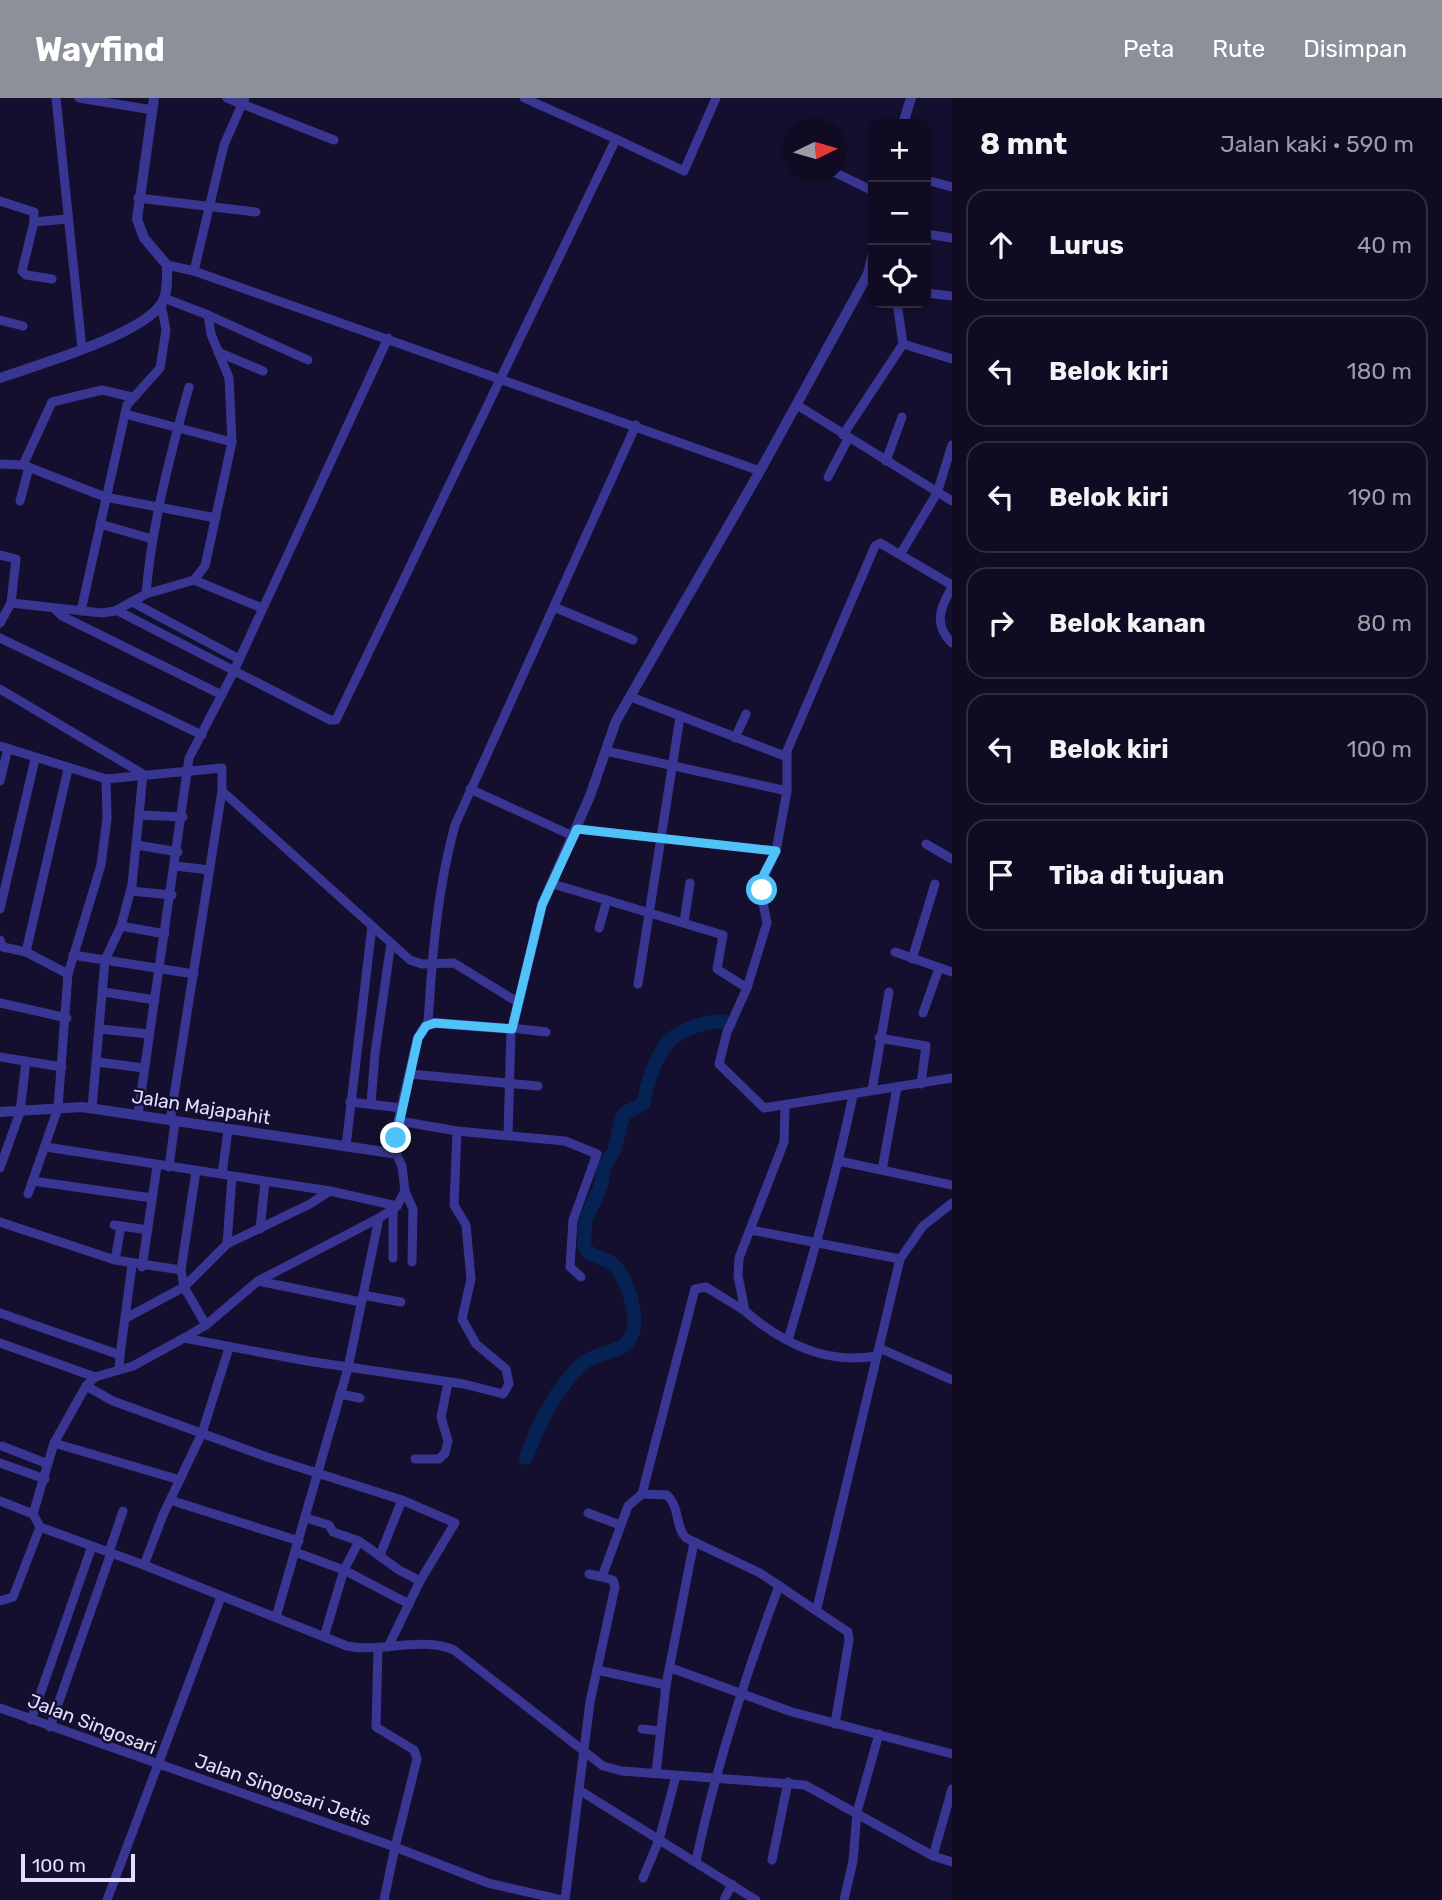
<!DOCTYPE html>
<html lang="id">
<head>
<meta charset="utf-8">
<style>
	body { margin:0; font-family:Rubik,sans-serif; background:#1e1930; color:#f1f3f6 }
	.controls { position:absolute; right:21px; top:21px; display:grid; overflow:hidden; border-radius:14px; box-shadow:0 2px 5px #0004 }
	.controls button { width:63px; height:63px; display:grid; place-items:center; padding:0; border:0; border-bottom:2px solid #302b41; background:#100b23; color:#f1f3f6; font:35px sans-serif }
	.compass { position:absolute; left:784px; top:21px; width:63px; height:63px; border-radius:50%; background:#100b23; box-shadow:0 2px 5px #0004; rotate:85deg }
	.scale { position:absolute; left:21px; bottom:18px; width:114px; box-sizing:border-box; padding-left:7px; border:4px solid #e1deff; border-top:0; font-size:19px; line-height:24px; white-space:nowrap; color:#e1deff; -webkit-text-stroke:5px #150f2f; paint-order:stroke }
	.stop { position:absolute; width:21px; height:21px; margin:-16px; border:5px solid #4fc3f7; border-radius:50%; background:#fff }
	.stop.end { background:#4fc3f7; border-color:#fff; box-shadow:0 2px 7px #0008 }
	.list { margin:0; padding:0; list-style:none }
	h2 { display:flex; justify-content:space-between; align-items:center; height:91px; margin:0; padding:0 28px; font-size:30px }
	h2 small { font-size:23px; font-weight:400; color:#9c9ba6 }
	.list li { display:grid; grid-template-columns:46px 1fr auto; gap:21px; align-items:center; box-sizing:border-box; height:112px; margin:0 14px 14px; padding:0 14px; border:2px solid #302b41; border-radius:21px }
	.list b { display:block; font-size:26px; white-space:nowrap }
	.list em { font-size:23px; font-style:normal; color:#9c9ba6 }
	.icon { flex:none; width:38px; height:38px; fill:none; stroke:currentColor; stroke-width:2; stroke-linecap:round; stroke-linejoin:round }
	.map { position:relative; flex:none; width:952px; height:1802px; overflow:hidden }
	header { display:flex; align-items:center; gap:42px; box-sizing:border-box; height:98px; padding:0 35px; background:#8c9099; color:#fff }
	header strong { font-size:33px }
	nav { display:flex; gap:38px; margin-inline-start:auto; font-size:24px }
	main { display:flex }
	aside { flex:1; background:#100b23 }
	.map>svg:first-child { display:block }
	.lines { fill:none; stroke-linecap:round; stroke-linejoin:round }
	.river { stroke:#062252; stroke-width:14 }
	.minor { stroke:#393693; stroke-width:9 }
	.tertiary { stroke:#393693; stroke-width:10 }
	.route { stroke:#4fc3f7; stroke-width:9 }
	.labels { text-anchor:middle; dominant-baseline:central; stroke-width:5; stroke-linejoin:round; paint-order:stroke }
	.street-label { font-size:19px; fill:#e1deff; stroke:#150f2f }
</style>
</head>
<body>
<header>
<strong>Wayfind</strong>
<nav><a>Peta</a><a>Rute</a><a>Disimpan</a></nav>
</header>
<main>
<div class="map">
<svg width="952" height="1802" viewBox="0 0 952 1802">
	<rect width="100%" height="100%" fill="#150f2f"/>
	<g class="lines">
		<path class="river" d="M 526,1360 C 539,1325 553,1295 580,1268 C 593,1255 609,1257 623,1248 C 645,1233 630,1186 616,1169 C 608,1160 597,1160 588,1154 L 584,1147 L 585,1124 L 601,1087 L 604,1069 L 614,1053 L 622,1021 L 625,1015 L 643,1006 C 647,988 654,962 665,948 C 675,933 714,918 730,926"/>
		<g class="minor">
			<polyline points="56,0 82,251"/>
			<polyline points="79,0 153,12"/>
			<polyline points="227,0 242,6 245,0"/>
			<polyline points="616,41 684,73 716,0"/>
			<polyline points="834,74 873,93"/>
			<polyline points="926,82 952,89"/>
			<polyline points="138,100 256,114"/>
			<polyline points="0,103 34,114 34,124 22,173 26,177 52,181"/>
			<polyline points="34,124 67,121"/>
			<polyline points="926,136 952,140"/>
			<polyline points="167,167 194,173 760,373"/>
			<polyline points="194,173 224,47 242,6 334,42"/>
			<polyline points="926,195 952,198"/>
			<polyline points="897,205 903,246 952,261"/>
			<polyline points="208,217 308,262"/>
			<polyline points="0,222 23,228"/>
			<polyline points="218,254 263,273"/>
			<polyline points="797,307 952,403"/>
			<polyline points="125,316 232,344"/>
			<polyline points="843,337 903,246"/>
			<polyline points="886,363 902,319"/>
			<polyline points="0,366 23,367 105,399 216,420"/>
			<polyline points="23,367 52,304 102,292 132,299"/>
			<polyline points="828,379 848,341"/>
			<polyline points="20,403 29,369"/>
			<polyline points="100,426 152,441"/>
			<polyline points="901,455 937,395 952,347"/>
			<polyline points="0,457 16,461 11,505"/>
			<polyline points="194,482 262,510"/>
			<path d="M 952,489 C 940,510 933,526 952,545"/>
			<path d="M 146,496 C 152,425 170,358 189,289"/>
			<polyline points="134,505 239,561"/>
			<polyline points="554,509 633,542"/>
			<polyline points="54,510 62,518 222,597"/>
			<polyline points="81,513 127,307 160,270 166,232 161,206"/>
			<polyline points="118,513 330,622 336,622 616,41 524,0"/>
			<polyline points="0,525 11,505 102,515 115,513 146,496 194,482 205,468 232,344 229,280 211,236 208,217 164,200"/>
			<polyline points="0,540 202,637"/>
			<polyline points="0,591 143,676 132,787 121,828 105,862 92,1010"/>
			<polyline points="631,599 787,659"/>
			<polyline points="735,640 746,616"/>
			<polyline points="0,648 106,681 222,670 222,693 410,862 422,866 454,865 519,905"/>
			<polyline points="606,653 787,693 787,653 875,448 880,445 952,487"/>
			<polyline points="0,683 8,650"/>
			<polyline points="470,691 573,738"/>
			<polyline points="139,717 183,719"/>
			<polyline points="577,731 776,753 763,781 762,800 767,825 747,890"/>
			<polyline points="926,746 952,761"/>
			<polyline points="137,747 178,754"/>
			<polyline points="776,753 787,693"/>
			<polyline points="176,768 209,772"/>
			<polyline points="553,786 723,837 717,871 747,890 727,934 719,966 764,1010 952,980"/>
			<polyline points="131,793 172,797"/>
			<polyline points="0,811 35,661"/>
			<polyline points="684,824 690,785"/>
			<polyline points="121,828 165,836"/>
			<polyline points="599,830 607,802"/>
			<polyline points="0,842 3,849 26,854 68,876"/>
			<polyline points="26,854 68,671"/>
			<polyline points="895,854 952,874"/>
			<polyline points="73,857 194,876"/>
			<polyline points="912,861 935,786"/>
			<polyline points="638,886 680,619"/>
			<polyline points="104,894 155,902"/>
			<polyline points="0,905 67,920"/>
			<polyline points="923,915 939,870"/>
			<path d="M 428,926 C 432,860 437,792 455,727 L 636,327"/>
			<polyline points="512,930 546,934"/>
			<polyline points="100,931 149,936"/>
			<polyline points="879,940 926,948 921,986"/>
			<polyline points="0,959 62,969"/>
			<polyline points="97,964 144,970"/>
			<polyline points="410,976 538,988"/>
			<polyline points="872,992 889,894"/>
			<polyline points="350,1004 402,1010"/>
			<polyline points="371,1006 375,955 391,845"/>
			<path d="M 785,1008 L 784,1044 L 739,1160 L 738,1178 L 745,1213 C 782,1245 826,1267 876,1258"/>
			<polyline points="138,1017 189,660 233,575 388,240"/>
			<polyline points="170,1023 222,693"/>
			<polyline points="399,1023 457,1033 565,1043 597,1056 573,1122 570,1169 581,1179"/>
			<polyline points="508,1038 511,932"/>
			<polyline points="346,1048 372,828"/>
			<polyline points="46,1049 330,1093 397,1108 405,1093"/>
			<polyline points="394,1051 402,1068 405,1093 413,1111 412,1164"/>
			<polyline points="839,1063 952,1087"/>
			<polyline points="169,1069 175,1024"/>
			<polyline points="0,1070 20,1014 26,963"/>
			<polyline points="882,1072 897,989"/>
			<polyline points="222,1076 228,1032"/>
			<polyline points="33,1083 152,1100"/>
			<polyline points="28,1096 58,1010 68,876 101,767 107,721 106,681"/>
			<polyline points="393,1111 393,1160"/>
			<polyline points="0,1124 115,1162 181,1172 184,1189 206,1227"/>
			<polyline points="114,1127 148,1132"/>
			<polyline points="260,1131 265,1084"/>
			<polyline points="751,1132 900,1161"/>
			<polyline points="227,1146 232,1079"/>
			<polyline points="115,1162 121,1128"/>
			<polyline points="142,1169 157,1068"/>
			<polyline points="181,1172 196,1073"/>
			<polyline points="258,1183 361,1204"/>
			<polyline points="363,1197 401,1204"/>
			<polyline points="0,1215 120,1257 119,1272"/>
			<polyline points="126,1220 184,1189 227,1146 310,1106 330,1093"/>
			<polyline points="184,1240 307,1263 464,1286 503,1296 509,1286 506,1271 476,1246 462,1221 471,1181 466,1127 454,1107 457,1033"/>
			<path d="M 788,1242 C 812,1161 836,1079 853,997"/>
			<polyline points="0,1245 95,1279"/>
			<polyline points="879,1250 952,1282"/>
			<polyline points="120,1257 132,1167"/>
			<polyline points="86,1288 113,1303 267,1359 402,1402 455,1425 420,1483 388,1549"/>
			<polyline points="340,1296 360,1300"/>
			<polyline points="54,1345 180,1382"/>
			<polyline points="2,1348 48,1366"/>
			<polyline points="415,1361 439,1361 445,1355 448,1343 441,1319 448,1285"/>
			<polyline points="0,1365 45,1381"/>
			<path d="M 642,1396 L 667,1397 C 680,1409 675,1429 686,1440 L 760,1475 L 848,1534 L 849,1542 L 835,1626"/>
			<polyline points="170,1402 299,1443"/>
			<path d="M 0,1403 L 33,1416 L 40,1429 L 144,1467 L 347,1548 C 381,1555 421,1538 454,1552 L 603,1668 L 622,1673 L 805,1687 L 933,1758 L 952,1764"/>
			<polyline points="588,1415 620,1427"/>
			<polyline points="33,1416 54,1345 86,1288 95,1279 133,1268 184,1240 206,1227 258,1183 379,1120"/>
			<polyline points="306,1420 329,1427 333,1434 359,1443"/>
			<polyline points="109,1454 123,1413"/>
			<polyline points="295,1454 344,1472 409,1506"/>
			<polyline points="380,1457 402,1402"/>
			<polyline points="144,1467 163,1417 202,1335 229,1250"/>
			<polyline points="589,1476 602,1479"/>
			<polyline points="0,1503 13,1499 40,1429"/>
			<polyline points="817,1510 900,1161 923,1128 952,1105"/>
			<polyline points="276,1519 348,1270 379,1120 397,1108"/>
			<polyline points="324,1539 344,1472 359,1443 399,1472 420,1483"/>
			<polyline points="378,1550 376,1629 414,1652 417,1661 395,1749 488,1785 562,1802"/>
			<polyline points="671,1570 792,1614 952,1656"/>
			<polyline points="597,1572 666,1587"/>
			<polyline points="0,1610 395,1749 384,1802"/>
			<polyline points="31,1622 92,1448"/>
			<polyline points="50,1629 111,1455"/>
			<polyline points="642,1631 660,1633"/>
			<polyline points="656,1675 666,1587 694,1444"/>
			<polyline points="579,1692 756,1802"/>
			<polyline points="933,1758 952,1691"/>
			<polyline points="772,1762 788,1684"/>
			<path d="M 696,1763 C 716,1668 745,1578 779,1488"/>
			<polyline points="643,1780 659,1742 676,1678"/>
			<polyline points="107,1802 221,1499"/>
			<polyline points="565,1802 590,1604 615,1489 613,1482 602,1479 628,1408 642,1396 695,1191 706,1189 745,1213"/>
			<polyline points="724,1802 732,1786"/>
			<polyline points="844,1802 853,1763 857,1714 879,1636"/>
		</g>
		<g class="tertiary">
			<polyline points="903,26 911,0"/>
			<path d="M 0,280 C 37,267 142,237 162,205 C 168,195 167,179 167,167 L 144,140 L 137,121 L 154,0"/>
			<polyline points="0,1014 82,1009 391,1055 418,940 426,927 435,925 512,931 542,807 590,698 616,623 760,373 868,176 873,155"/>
		</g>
	</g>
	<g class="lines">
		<polyline class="route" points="396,1040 418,940 426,928 435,925 512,931 542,807 577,731 776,753 764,776 762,792"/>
	</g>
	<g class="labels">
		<g class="street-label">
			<text transform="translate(201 1009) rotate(9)">Jalan Majapahit</text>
			<text transform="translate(92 1626) rotate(21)">Jalan Singosari</text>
			<text transform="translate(283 1692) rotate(19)">Jalan Singosari Jetis</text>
		</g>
	</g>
</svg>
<div class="controls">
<button>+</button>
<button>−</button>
<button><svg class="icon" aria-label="locate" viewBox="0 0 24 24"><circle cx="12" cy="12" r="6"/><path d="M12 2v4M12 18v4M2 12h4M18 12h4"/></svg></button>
</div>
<svg class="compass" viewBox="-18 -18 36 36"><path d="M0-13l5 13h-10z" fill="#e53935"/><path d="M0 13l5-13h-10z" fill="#9c9ba6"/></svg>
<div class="scale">100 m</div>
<div class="stop" style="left:762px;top:792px"></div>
<div class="stop end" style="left:396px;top:1040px"></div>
</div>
<aside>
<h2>8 mnt<small>Jalan kaki · 590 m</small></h2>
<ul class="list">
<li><svg class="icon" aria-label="ahead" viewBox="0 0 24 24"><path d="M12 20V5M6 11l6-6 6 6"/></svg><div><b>Lurus</b></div><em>40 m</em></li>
<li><svg class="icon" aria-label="left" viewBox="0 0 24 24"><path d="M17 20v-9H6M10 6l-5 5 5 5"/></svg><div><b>Belok kiri</b></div><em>180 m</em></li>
<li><svg class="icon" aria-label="left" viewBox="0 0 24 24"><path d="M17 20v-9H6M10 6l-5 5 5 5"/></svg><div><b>Belok kiri</b></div><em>190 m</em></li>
<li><svg class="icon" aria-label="right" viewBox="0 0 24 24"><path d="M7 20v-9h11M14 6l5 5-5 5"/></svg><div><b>Belok kanan</b></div><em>80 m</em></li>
<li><svg class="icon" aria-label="left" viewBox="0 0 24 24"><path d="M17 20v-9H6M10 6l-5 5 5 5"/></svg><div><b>Belok kiri</b></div><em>100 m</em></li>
<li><svg class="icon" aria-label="arrive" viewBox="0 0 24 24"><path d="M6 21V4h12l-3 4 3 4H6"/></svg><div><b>Tiba di tujuan</b></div></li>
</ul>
</aside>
</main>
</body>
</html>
